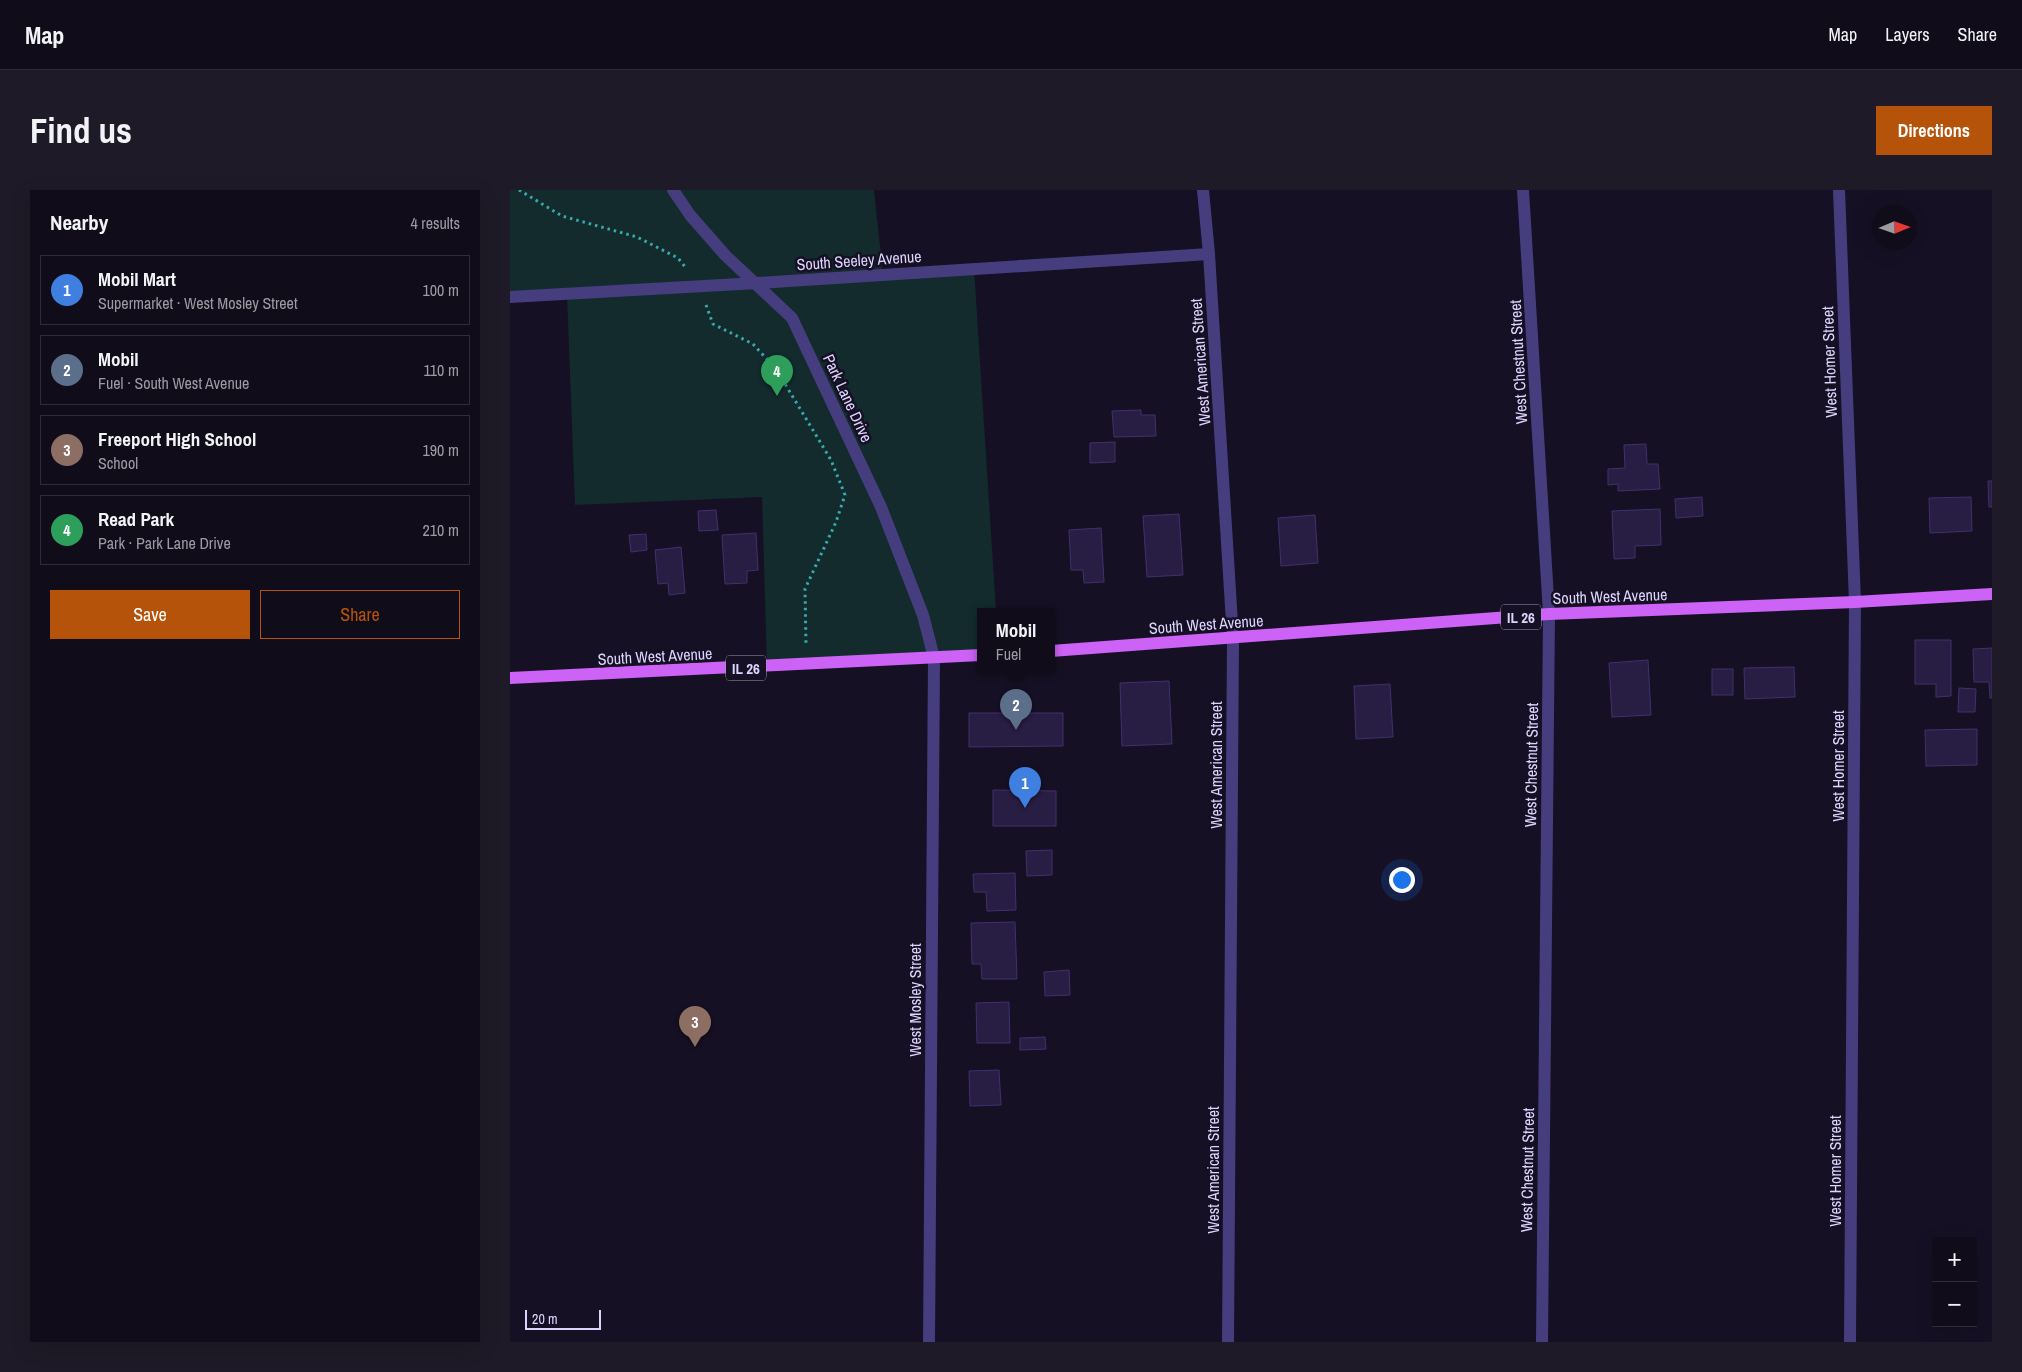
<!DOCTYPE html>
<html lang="en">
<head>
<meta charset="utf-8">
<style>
	body { margin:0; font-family:"Archivo Narrow",sans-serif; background:#1e1a27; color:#f1f3f6 }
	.controls { position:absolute; right:15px; bottom:15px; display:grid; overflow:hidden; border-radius:0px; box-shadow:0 5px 20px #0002 }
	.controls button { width:45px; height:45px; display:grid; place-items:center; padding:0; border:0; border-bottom:1px solid #302c39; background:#100c1a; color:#f1f3f6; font:25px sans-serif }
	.compass { position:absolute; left:1362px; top:15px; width:45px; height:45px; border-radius:50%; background:#100c1a; box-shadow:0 5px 20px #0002; rotate:88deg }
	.scale { position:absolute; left:15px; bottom:12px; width:76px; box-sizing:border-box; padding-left:5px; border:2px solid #ddd4fd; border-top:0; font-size:14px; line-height:18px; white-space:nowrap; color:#ddd4fd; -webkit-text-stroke:4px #151023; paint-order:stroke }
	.you { position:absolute; left:891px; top:689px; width:18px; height:18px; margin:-12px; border:4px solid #fff; border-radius:50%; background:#1a73e8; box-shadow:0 0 0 8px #1a73e833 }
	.badge { display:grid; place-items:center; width:32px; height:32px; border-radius:50%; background:#b45309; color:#fff; font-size:16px; font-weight:700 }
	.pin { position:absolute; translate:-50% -41px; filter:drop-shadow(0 1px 2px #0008) }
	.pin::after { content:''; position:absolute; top:26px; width:18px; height:15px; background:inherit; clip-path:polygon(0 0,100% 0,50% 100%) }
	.popup { position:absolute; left:467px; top:418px; width:78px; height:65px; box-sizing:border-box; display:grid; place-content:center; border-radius:0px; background:#100c1a; filter:drop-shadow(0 1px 4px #0005); font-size:16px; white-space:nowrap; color:#9c9ba2 }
	.popup b { font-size:19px; color:#f1f3f6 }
	.popup::after { content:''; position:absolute; left:50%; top:100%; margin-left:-10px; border:10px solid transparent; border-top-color:#100c1a }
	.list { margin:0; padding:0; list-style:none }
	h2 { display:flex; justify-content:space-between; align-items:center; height:65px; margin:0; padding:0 20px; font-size:21px }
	h2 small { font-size:16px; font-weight:400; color:#9c9ba2 }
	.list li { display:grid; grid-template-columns:32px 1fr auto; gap:15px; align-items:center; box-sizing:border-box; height:70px; margin:0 10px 10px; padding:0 10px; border:1px solid #302c39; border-radius:0px }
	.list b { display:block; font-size:19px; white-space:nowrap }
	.list p { margin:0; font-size:16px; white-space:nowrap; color:#9c9ba2 }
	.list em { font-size:16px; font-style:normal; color:#9c9ba2 }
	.actions { display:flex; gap:10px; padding:15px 20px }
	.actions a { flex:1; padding:11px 0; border:1px solid #b45309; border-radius:0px; text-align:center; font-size:18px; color:#b45309 }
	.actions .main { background:#b45309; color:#fff }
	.map { position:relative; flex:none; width:1482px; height:1152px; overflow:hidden; border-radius:0px }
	header { display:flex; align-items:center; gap:30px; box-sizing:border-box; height:70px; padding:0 25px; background:#100c1a; border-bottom:1px solid #302c39 }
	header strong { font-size:24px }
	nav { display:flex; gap:28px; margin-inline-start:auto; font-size:18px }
	.intro { display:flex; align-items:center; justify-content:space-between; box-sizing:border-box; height:120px; padding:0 30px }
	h1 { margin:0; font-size:35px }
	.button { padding:12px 22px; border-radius:0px; background:#b45309; color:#fff; font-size:18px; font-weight:700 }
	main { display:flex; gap:30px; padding:0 30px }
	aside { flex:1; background:#100c1a; border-radius:0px; box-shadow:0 5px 20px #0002 }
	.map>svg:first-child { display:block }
	.green { fill:#132b2d }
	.building { fill:#281d43; stroke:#42306e }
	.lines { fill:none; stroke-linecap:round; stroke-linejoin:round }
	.path { stroke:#36aaaf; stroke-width:3; stroke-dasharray:2.5 4; stroke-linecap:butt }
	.minor { stroke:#463d7f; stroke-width:12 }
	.primary { stroke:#cd62f6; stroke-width:12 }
	.labels { text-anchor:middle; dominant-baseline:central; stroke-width:5; stroke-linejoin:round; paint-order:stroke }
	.shield { fill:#151023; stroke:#a199bc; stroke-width:1 }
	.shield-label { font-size:15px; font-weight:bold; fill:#ddd4fd }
	.street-label { font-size:16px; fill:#ddd4fd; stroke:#151023 }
</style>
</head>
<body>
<header>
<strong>Map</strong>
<nav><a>Map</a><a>Layers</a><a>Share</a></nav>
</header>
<div class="intro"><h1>Find us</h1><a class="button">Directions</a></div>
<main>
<aside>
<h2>Nearby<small>4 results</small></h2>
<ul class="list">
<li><span class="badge" style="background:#3f7fe0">1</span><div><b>Mobil Mart</b><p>Supermarket · West Mosley Street</p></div><em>100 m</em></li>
<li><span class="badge" style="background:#5c6f8a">2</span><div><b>Mobil</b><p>Fuel · South West Avenue</p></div><em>110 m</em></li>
<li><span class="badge" style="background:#8d6e63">3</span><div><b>Freeport High School</b><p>School</p></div><em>190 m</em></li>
<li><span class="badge" style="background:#2e9e5b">4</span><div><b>Read Park</b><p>Park · Park Lane Drive</p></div><em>210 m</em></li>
</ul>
<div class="actions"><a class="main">Save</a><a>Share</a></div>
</aside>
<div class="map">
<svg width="1482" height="1152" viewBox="0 0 1482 1152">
	<rect width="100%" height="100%" fill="#151023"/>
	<polygon class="green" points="0,0 364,0 373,84 464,78 486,421 471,421 471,465 257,477 252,307 65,315 57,104 0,107"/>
	<g class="building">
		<polygon points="631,220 631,225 645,225 646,246 604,247 602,221"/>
		<polygon points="605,252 605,272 580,273 580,253"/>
		<polygon points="1136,254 1137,274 1148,274 1150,299 1108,301 1108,294 1098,295 1098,279 1115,278 1114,255"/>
		<polygon points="1478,291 1482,291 1482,317 1479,317"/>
		<polygon points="1192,307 1193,326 1166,328 1165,309"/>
		<polygon points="1461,307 1462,341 1420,343 1419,308"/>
		<polygon points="1150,319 1151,355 1125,356 1125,368 1104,369 1102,321"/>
		<polygon points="206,320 208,340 189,341 188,321"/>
		<polygon points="669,324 673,385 637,387 633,326"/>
		<polygon points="805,325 808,373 771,376 768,328"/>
		<polygon points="591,338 594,392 574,393 573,380 561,380 559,340"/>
		<polygon points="246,343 248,380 237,381 237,393 215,394 212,345"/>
		<polygon points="136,344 137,360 121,362 119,345"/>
		<polygon points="171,357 175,403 159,405 158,393 148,394 145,360"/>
		<polygon points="1405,450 1441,450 1441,506 1426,507 1426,494 1405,494"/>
		<polygon points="1482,458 1482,508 1480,508 1479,492 1464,492 1463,459"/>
		<polygon points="1138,470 1141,525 1102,527 1099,473"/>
		<polygon points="1284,477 1285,507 1235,509 1234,478"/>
		<rect x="1202" y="479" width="21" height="26"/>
		<polygon points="659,491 662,554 612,556 610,493"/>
		<polygon points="880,494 883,547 846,549 844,496"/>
		<polygon points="1449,498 1466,499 1465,522 1448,522"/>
		<polygon points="459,523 553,523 553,556 459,557"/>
		<polygon points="1467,539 1467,575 1416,576 1415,540"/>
		<polygon points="483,600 546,601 546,636 483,636"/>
		<polygon points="542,660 542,685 517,686 516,661"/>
		<polygon points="505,683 506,720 477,721 476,702 464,702 463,684"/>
		<polygon points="505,732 507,789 472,789 471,774 462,774 461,733"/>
		<polygon points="559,780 560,805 535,806 534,782"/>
		<polygon points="499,812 500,853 467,853 466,813"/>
		<polygon points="535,847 536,859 510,860 510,848"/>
		<polygon points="489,880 491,915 460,916 459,881"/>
	</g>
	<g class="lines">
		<g class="path">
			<polyline points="9,0 52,26 127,47 168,68 176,78"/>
			<polyline points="196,115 203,134 243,154 266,179 321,270 335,305 326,332 295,399 296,455"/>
		</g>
		<g class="minor">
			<polyline points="163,0 180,25 215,65 282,128 371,317 413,425 424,468 419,1152"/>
			<polyline points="693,0 699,64 723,449 718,1152"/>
			<polyline points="1013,0 1039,424 1032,1152"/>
			<polyline points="1329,0 1345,412 1340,1152"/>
			<polyline points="0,107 247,93 699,64"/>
		</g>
		<g class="primary">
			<polyline points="541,461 1039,424 1345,412 1482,404"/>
			<polyline points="0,488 471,465"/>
		</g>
	</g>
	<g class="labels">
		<g class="shield">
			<rect x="991" y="414.5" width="40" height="25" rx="4"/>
			<rect x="216" y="465.5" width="40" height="25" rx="4"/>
		</g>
		<g class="shield-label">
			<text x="1011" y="427">IL 26</text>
			<text x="236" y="478">IL 26</text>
		</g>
		<g class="street-label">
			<text transform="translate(349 70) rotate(-4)">South Seeley Avenue</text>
			<text transform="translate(690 172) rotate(-94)">West American Street</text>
			<text transform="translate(1008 172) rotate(-93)">West Chestnut Street</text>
			<text transform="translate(1319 172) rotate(-92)">West Homer Street</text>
			<text transform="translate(338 208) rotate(65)">Park Lane Drive</text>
			<text transform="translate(1100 406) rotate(-2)">South West Avenue</text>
			<text transform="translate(696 434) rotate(-4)">South West Avenue</text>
			<text transform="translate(145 466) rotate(-3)">South West Avenue</text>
			<text transform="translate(706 575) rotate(-90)">West American Street</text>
			<text transform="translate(1021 575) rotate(-89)">West Chestnut Street</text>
			<text transform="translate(1328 576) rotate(-90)">West Homer Street</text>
			<text transform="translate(405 810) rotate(-90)">West Mosley Street</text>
			<text transform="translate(703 980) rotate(-90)">West American Street</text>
			<text transform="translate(1017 980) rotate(-89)">West Chestnut Street</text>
			<text transform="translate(1325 981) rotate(-90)">West Homer Street</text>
		</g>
	</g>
</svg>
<div class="controls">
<button>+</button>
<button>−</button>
</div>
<svg class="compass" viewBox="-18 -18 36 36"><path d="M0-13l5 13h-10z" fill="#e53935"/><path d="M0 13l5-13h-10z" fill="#9c9ba2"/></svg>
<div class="scale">20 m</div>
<div class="you"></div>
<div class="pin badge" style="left:515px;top:618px;background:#3f7fe0">1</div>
<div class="pin badge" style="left:506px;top:540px;background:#5c6f8a">2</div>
<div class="popup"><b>Mobil</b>Fuel</div>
<div class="pin badge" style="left:185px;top:857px;background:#8d6e63">3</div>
<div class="pin badge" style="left:267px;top:206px;background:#2e9e5b">4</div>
</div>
</main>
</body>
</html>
